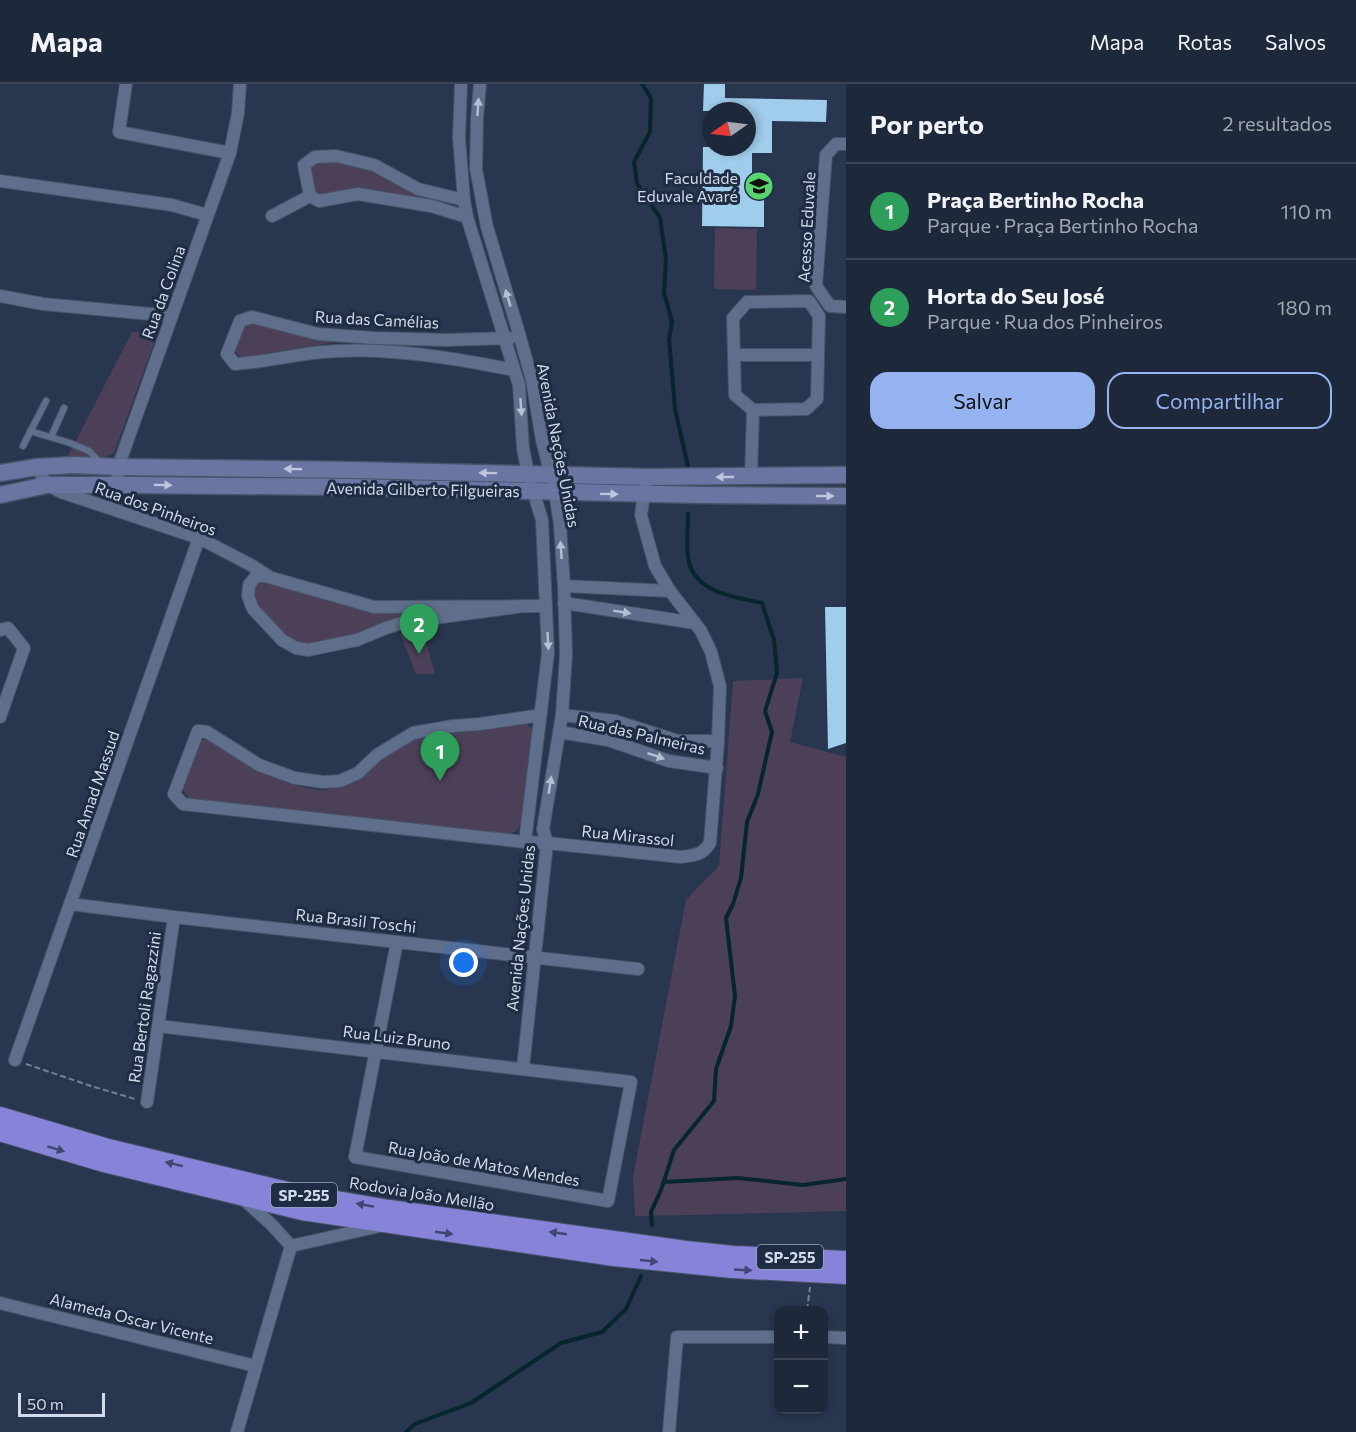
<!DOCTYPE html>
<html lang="pt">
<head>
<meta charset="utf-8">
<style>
	body { margin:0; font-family:Commissioner,sans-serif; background:#263042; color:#f1f3f6 }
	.controls { position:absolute; right:18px; bottom:18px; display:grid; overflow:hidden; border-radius:12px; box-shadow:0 3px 9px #0003 }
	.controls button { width:54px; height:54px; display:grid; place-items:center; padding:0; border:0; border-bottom:2px solid #3c4455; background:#1e283b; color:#f1f3f6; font:30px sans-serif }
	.compass { position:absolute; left:702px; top:18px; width:54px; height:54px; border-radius:50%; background:#1e283b; box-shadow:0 3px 9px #0003; rotate:256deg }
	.scale { position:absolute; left:18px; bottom:15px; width:87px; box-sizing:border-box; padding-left:6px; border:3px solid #d1daea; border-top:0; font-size:16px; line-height:21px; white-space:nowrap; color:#d1daea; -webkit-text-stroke:4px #1e2c44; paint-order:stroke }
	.you { position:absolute; left:464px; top:879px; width:21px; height:21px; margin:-15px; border:4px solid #fff; border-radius:50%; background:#1a73e8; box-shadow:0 0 0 9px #1a73e833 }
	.badge { display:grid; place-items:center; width:39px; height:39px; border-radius:50%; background:#95b2f1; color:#fff; font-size:20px; font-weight:700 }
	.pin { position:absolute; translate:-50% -50px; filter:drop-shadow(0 2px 3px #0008) }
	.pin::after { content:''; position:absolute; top:32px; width:21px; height:18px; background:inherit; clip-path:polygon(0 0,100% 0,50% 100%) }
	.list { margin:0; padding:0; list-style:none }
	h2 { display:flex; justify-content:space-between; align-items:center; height:78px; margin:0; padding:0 24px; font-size:26px }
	h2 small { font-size:20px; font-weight:400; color:#a1a6af }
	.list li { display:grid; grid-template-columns:39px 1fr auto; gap:18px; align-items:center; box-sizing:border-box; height:96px; padding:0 24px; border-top:2px solid #3c4455 }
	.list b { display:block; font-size:22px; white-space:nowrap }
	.list p { margin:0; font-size:20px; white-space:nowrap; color:#a1a6af }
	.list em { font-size:20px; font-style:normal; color:#a1a6af }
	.actions { display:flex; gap:12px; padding:18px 24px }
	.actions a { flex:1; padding:14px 0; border:2px solid #95b2f1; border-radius:18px; text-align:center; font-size:21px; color:#95b2f1 }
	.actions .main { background:#95b2f1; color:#111 }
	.map { position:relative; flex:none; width:846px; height:1348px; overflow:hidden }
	header { display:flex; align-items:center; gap:36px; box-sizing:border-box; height:84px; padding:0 30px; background:#1e283b; border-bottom:2px solid #3c4455 }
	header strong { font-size:28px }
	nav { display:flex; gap:33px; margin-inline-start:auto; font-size:21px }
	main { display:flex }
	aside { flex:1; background:#1e283b }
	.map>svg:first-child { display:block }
	.green { fill:#4c4058 }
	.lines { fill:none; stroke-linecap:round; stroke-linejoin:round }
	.stream { stroke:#06252d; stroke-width:4 }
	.building { fill:#a0cdeb }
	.lane-casing { stroke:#465267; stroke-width:8 }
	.street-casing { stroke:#465267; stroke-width:14 }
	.secondary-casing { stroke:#465267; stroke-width:19 }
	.highway-casing { stroke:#465267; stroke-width:20 }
	.path { stroke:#748095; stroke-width:2; stroke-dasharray:6 3; stroke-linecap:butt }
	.lane { stroke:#5f6f8b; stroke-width:6 }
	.street { stroke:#5f6f8b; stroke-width:12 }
	.secondary { stroke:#6b75a2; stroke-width:16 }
	.highway { stroke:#8783d9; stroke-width:18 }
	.oneway { fill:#b4bfd2 }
	.oneway2 { fill:#bdc6dc }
	.oneway3 { fill:#3e4671 }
	.labels { text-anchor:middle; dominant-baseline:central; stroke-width:6; stroke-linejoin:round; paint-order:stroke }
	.shield { fill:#1e2c44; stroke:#9ba6b8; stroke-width:1.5 }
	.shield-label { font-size:15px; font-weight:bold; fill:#d1daea }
	.poi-label { font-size:16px; fill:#d1daea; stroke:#1e2c44; text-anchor:end }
	.street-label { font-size:16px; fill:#d1daea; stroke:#1e2c44 }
</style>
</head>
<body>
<header>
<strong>Mapa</strong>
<nav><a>Mapa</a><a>Rotas</a><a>Salvos</a></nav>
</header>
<main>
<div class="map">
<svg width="846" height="1348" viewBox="0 0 846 1348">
	<rect width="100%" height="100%" fill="#28364f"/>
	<g class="green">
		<polygon points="334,78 369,85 423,114 358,106 317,111 314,108 311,85 315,79"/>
		<polygon points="715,144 757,145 756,206 714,205"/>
		<polygon points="252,239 291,250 336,258 241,274 235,267 242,244"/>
		<polygon points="142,247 153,250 154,259 114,369 101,375 67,374 132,248"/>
		<polygon points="257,495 374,526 474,526 308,563 297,561 256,524 252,502"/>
		<polygon points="423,547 435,590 416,590 400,549"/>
		<polygon points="803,594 790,658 846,673 846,1127 691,1131 635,1132 633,1093 686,816 719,782 733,597"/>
		<path d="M 525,639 L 534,647 L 523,736 L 517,747 L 509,750 L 189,714 L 182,705 L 198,659 L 205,655 C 222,660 226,667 241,675 C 265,690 292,704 321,706 C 349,707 369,678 391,664 C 398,660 408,656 416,653 C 451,642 488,642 525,639 Z"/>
	</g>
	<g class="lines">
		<g class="stream">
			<polyline points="642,0 651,14 650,48 634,78 637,99 660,134 666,176 664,208 672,238 669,255 675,325 688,382"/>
			<polyline points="664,1098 738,1094 803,1101 846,1095"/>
			<path d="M 652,1141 L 651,1128 L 661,1106 L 674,1066 L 714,1017 L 716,985 L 731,942 L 735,912 L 726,834 L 733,820 L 741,794 L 747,738 L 758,710 L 772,648 L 765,627 L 777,589 L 774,556 L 762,519 C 736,513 701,510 690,482 C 685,468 688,445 688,430"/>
			<polyline points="406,1348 415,1340 471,1319 561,1259 602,1248 626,1225 641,1192"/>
		</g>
	</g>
	<g class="building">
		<polygon points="704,0 725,0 725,14 827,16 826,38 772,37 772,69 752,69 752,91 764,91 764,143 702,142 703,63 747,63 747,27 703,27"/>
		<polygon points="825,523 846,523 846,659 828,665"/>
	</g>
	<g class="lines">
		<g class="lane-casing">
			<g id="lane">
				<polyline points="30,347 70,359 89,367 101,379"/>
				<polyline points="51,353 64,324"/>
				<polyline points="23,362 46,317"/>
			</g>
		</g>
		<g class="street-casing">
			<g id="street">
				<polyline points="126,0 119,48 230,69"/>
				<polyline points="461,0 459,54 464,116 467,133 519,301 523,364 528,390 542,436 548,569 525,758"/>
				<polyline points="480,0 477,35 476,85 487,143 520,253 532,296 542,356 555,408 560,441 564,502 566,571 562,631 543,745 547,759 523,984"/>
				<polyline points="846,60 836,60 826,71 816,202 830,222 846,223"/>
				<polyline points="0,97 172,121 207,131"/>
				<polyline points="464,116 418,105 374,81 336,72 315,73 304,81 310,112 319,117 358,110 431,122 467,133"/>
				<polyline points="272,132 310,112"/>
				<polyline points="0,212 43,220 172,232"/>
				<polygon points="809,217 819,232 817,315 806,325 753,326 735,311 733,234 747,218"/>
				<path d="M 510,254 L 448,256 L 374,254 L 318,250 L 252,233 L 240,237 L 227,270 L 235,280 C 264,278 293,271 322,268 C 384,262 453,274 514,286"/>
				<polyline points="734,271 818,271"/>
				<polyline points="37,383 47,401 61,408 199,454 251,481 268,492"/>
				<polyline points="751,393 753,326"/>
				<polyline points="113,425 117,401 118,383 230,69 238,29 240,0"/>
				<polyline points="564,502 670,507"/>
				<polyline points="564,519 695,539"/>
				<polyline points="524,522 405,538 386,544 357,556 308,566 296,564 282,556 253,525 248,512 249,501 256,492 265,492 374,523 546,522"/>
				<polyline points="0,546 8,544 24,564 0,633"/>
				<path d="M 541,629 L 535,632 L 480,640 L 453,642 L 413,649 L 377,671 L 358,689 L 340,697 L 323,698 L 295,694 L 259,681 L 207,648 L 198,647 L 174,710 L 183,720 L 525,758 L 547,759 L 681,773 C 695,771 701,772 710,759 L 718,657 L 720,602 L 711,568 L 701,547 L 670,507 L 655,482 L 641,431 L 645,403"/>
				<polyline points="562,631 615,637 678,657 718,657"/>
				<polyline points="559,648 608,656 669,677 717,684"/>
				<polyline points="70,820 174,833 638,885"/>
				<path d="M 158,942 C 316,960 474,978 631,998 L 608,1117 L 355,1073 L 397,858"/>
				<polyline points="15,976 199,454"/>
				<polyline points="147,1018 174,833"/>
				<polyline points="242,1114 271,1140 291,1162 380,1142"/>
				<polyline points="0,1219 255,1282"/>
				<polyline points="824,1253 846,1254"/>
				<polyline points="237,1348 291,1162"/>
				<polyline points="669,1348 677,1253 778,1253"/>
			</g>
		</g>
		<g class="secondary-casing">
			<g id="secondary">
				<polyline points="0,389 37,383 74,381 118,383 352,386 648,393 846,391"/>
				<polyline points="0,411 47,401 132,401 351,403 703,411 846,412"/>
			</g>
		</g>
		<g class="highway-casing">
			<g id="highway">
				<polyline points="0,1032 108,1064 296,1109 389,1125 686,1166 733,1171 846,1176"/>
				<polyline points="0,1048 104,1079 302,1127 614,1173 732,1185 846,1191"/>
			</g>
		</g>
		<g class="path">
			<polyline points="26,980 91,1002 135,1015"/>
			<polyline points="807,1226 810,1203"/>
		</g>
		<use href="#lane" class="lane"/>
		<use href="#street" class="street"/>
		<use href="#secondary" class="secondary"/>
		<use href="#highway" class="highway"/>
	</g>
	<defs><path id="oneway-solid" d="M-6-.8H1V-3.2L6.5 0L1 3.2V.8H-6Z" transform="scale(1.5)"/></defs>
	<g class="oneway">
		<use href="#oneway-solid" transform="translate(478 23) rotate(-86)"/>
		<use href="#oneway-solid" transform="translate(508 214) rotate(-107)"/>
		<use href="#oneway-solid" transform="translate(521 323) rotate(86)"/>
		<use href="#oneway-solid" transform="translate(561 466) rotate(-94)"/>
		<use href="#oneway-solid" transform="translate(622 528) rotate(9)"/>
		<use href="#oneway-solid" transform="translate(548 557) rotate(87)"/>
		<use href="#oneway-solid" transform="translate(656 672) rotate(19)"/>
		<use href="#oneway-solid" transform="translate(550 701) rotate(-81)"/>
	</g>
	<g class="oneway2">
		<use href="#oneway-solid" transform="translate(293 385) rotate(-179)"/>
		<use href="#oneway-solid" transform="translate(488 389) rotate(-179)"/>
		<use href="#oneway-solid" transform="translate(725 393) rotate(180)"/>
		<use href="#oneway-solid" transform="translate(163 401) rotate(1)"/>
		<use href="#oneway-solid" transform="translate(609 410) rotate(1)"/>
		<use href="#oneway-solid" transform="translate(825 412)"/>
	</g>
	<g class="oneway3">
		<use href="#oneway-solid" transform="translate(56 1065) rotate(17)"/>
		<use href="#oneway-solid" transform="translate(174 1080) rotate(-166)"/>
		<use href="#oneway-solid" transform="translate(365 1121) rotate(-170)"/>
		<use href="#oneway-solid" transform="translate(444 1149) rotate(8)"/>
		<use href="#oneway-solid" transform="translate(558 1149) rotate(-172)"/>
		<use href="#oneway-solid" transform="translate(649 1177) rotate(6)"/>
		<use href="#oneway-solid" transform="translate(743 1186) rotate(3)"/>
	</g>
	<defs>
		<g id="university-disc" transform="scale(1.5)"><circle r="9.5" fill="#58d570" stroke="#1e2c44"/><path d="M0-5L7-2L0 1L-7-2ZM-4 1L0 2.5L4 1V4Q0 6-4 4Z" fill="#111"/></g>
	</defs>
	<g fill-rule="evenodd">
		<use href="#university-disc" x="759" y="102"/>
	</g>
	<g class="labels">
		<g class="shield">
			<rect x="271" y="1099" width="66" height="24" rx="4.5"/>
			<rect x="757" y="1161" width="66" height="24" rx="4.5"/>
		</g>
		<g class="shield-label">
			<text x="304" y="1111">SP-255</text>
			<text x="790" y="1173">SP-255</text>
		</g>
		<g class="poi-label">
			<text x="738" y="93">Faculdade<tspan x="738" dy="18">Eduvale Avaré</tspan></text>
		</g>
		<g class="street-label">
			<text transform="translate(806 143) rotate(-87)">Acesso Eduvale</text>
			<text transform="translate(163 208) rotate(-70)">Rua da Colina</text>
			<text transform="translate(377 235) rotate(3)">Rua das Camélias</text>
			<text transform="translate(559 361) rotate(79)">Avenida Nações Unidas</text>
			<text transform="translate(423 405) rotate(1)">Avenida Gilberto Filgueiras</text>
			<text transform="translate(156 424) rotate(20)">Rua dos Pinheiros</text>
			<text transform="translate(642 650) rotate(13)">Rua das Palmeiras</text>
			<text transform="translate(92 710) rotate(-71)">Rua Amad Massud</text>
			<text transform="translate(628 751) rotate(6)">Rua Mirassol</text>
			<text transform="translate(356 836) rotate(6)">Rua Brasil Toschi</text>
			<text transform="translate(520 844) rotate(-84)">Avenida Nações Unidas</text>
			<text transform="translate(144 923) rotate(-82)">Rua Bertoli Ragazzini</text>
			<text transform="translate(397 953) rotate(7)">Rua Luiz Bruno</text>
			<text transform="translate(484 1079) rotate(10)">Rua João de Matos Mendes</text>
			<text transform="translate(422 1109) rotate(9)">Rodovia João Mellão</text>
			<text transform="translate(132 1234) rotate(14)">Alameda Oscar Vicente</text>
		</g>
	</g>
</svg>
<div class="controls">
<button>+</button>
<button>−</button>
</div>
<svg class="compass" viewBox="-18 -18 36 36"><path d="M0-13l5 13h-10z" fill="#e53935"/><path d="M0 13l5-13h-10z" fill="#a1a6af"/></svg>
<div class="scale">50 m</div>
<div class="you"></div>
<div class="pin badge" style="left:440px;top:697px;background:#2e9e5b">1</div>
<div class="pin badge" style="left:419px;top:570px;background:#2e9e5b">2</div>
</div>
<aside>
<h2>Por perto<small>2 resultados</small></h2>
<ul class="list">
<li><span class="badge" style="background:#2e9e5b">1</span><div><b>Praça Bertinho Rocha</b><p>Parque · Praça Bertinho Rocha</p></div><em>110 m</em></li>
<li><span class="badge" style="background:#2e9e5b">2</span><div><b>Horta do Seu José</b><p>Parque · Rua dos Pinheiros</p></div><em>180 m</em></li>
</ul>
<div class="actions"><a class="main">Salvar</a><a>Compartilhar</a></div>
</aside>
</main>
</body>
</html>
